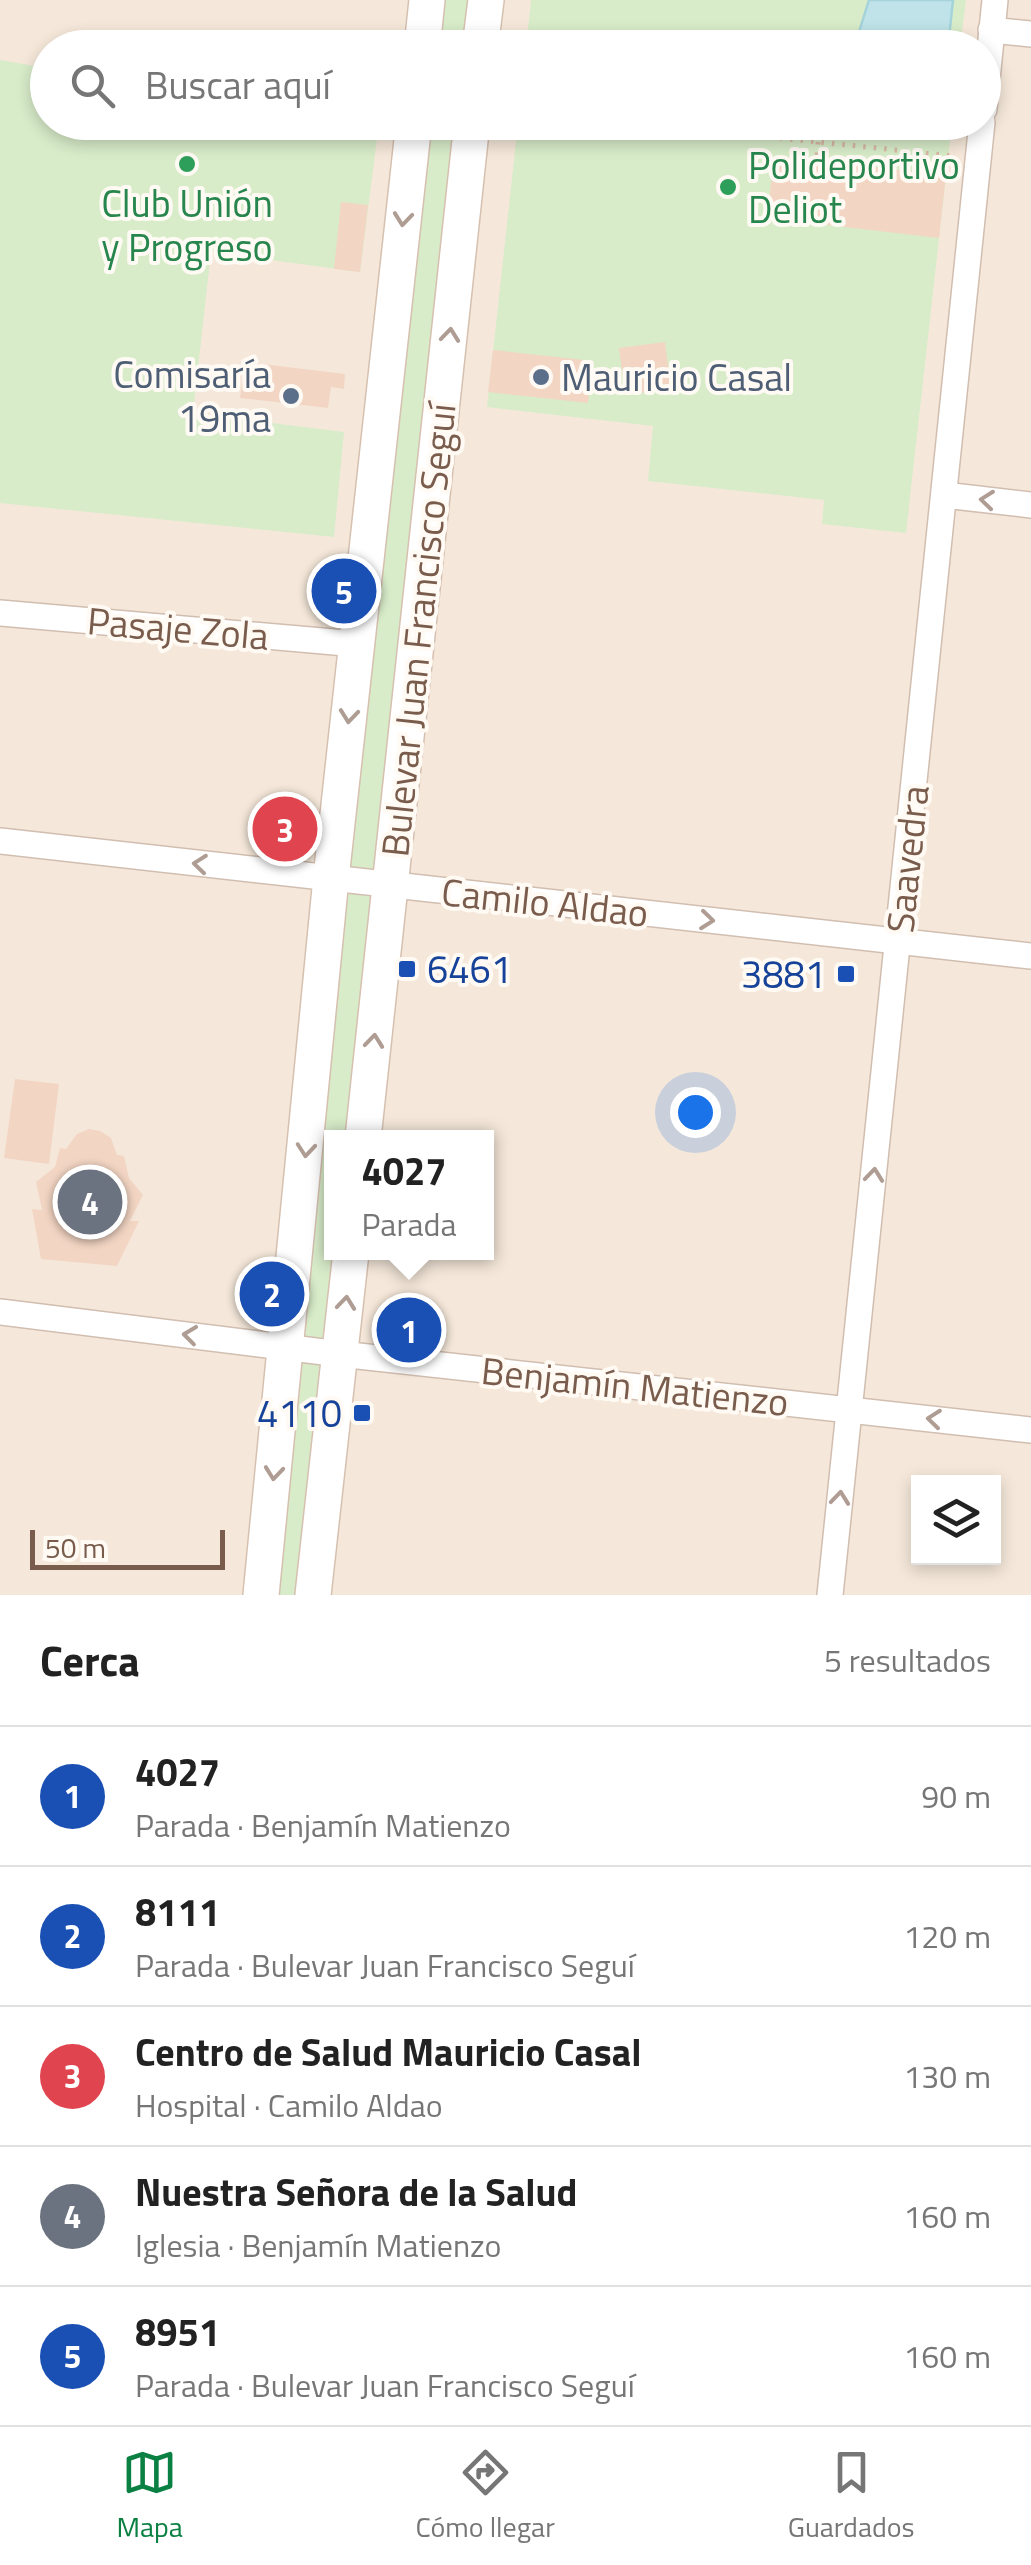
<!DOCTYPE html>
<html lang="es">
<head>
<meta charset="utf-8">
<style>
	body { margin:0; font-family:"Titillium Web",sans-serif; background:#f6f6f6; color:#222 }
	.controls { position:absolute; right:30px; bottom:30px; display:grid; overflow:hidden; border-radius:0px; box-shadow:0 5px 15px #0003 }
	.controls button { width:90px; height:90px; display:grid; place-items:center; padding:0; border:0; border-bottom:2px solid #e0e0e0; background:#fff; color:#222; font:50px sans-serif }
	.scale { position:absolute; left:30px; bottom:25px; width:195px; box-sizing:border-box; padding-left:10px; border:5px solid #7a5c4d; border-top:0; font-size:28px; line-height:35px; white-space:nowrap; color:#7a5c4d; -webkit-text-stroke:8px #fffaf3; paint-order:stroke }
	.you { position:absolute; left:695px; top:1112px; width:35px; height:35px; margin:-25px; border:8px solid #fff; border-radius:50%; background:#1a73e8; box-shadow:0 0 0 15px #1a73e833 }
	.badge { display:grid; place-items:center; width:65px; height:65px; border-radius:50%; background:#0b8043; color:#fff; font-size:32px; font-weight:700 }
	.pin { position:absolute; translate:-50% -50%; border:5px solid #fff; box-shadow:0 2px 10px #0006 }
	.popup { position:absolute; left:324px; top:1130px; width:170px; height:130px; box-sizing:border-box; display:grid; place-content:center; border-radius:0px; background:#fff; filter:drop-shadow(0 2px 8px #0005); font-size:32px; white-space:nowrap; color:#767676 }
	.popup b { font-size:38px; color:#222 }
	.popup::after { content:''; position:absolute; left:50%; top:100%; margin-left:-20px; border:20px solid transparent; border-top-color:#fff }
	.list { margin:0; padding:0; list-style:none }
	h2 { display:flex; justify-content:space-between; align-items:center; height:130px; margin:0; padding:0 40px; font-size:42px }
	h2 small { font-size:32px; font-weight:400; color:#767676 }
	.list li { display:grid; grid-template-columns:65px 1fr auto; gap:30px; align-items:center; box-sizing:border-box; height:140px; padding:0 40px; border-top:2px solid #e0e0e0 }
	.list b { display:block; font-size:38px; white-space:nowrap }
	.list p { margin:0; font-size:32px; white-space:nowrap; color:#767676 }
	.list em { font-size:32px; font-style:normal; color:#767676 }
	.icon { flex:none; width:55px; height:55px; fill:none; stroke:currentColor; stroke-width:2; stroke-linecap:round; stroke-linejoin:round }
	.map { position:relative; flex:none; width:1031px; height:1595px; overflow:hidden }
	.search { position:absolute; background:#fff; box-shadow:0 5px 15px #0003; left:30px; right:30px; top:30px; height:110px; display:flex; align-items:center; gap:25px; box-sizing:border-box; padding:0 35px; border-radius:55px; color:#767676; font-size:38px }
	.sheet { height:830px; background:#fff }
	nav { display:flex; justify-content:space-around; align-items:center; box-sizing:border-box; height:140px; border-top:2px solid #e0e0e0; background:#fff; font-size:28px; color:#767676 }
	nav a { display:grid; justify-items:center; gap:5px }
	nav .on { color:#0b8043 }
	.map>svg:first-child { display:block }
	.residential { fill:#f5e8da; fill-rule:evenodd }
	.green { fill:#d8ecc9 }
	.water { fill:#bfe3e8; stroke:#a5d3da; stroke-width:2.5 }
	.building { fill:#f3d5c3 }
	.lines { fill:none; stroke-linecap:round; stroke-linejoin:round }
	.street-casing { stroke:#d1beb0; stroke-width:28 }
	.secondary-casing { stroke:#d6c0b0; stroke-width:38 }
	.path { stroke:#d9b8a5; stroke-width:5; stroke-dasharray:2.5 8; stroke-linecap:butt }
	.street { stroke:#fff; stroke-width:25 }
	.secondary { stroke:#fff; stroke-width:35 }
	.oneway { stroke:#af9d94 }
	.leisure-dot { fill:#2e9e5b; stroke:#fffaf3; stroke-width:4 }
	.service-dot { fill:#5c6f8a; stroke:#fffaf3; stroke-width:4 }
	.transit-dot { fill:#1a4fb4; stroke:#fffaf3; stroke-width:4 }
	.labels { text-anchor:middle; dominant-baseline:central; stroke-width:8; stroke-linejoin:round; paint-order:stroke }
	.leisure-label { font-size:38px; fill:#27864d; stroke:#fffaf3; text-anchor:start }
	.service-label { font-size:38px; fill:#4e5e75; stroke:#fffaf3; text-anchor:end }
	.street-label { font-size:38px; fill:#7a5c4d; stroke:#fffaf3 }
	.transit-label { font-size:38px; fill:#164399; stroke:#fffaf3; text-anchor:end }
</style>
</head>
<body>
<div class="map">
<svg width="1031" height="1595" viewBox="0 0 1031 1595">
	<rect width="100%" height="100%" fill="#fdf6ec"/>
	<path class="residential" d="M 0,0 L 1031,0 L 1031,1595 L 0,1595 ZM 48,48 L 984,48 L 984,122 L 48,122 ZM 332,1138 L 486,1138 L 486,1252 L 332,1252 ZM 918,1482 L 994,1482 L 994,1558 L 918,1558 Z"/>
	<g class="green">
		<polygon points="427,0 486,0 480,47 422,48"/>
		<polygon points="531,0 966,0 960,47 526,48"/>
		<polygon points="0,60 47,68 48,122 379,123 360,272 211,252 193,413 344,432 334,537 0,503"/>
		<polygon points="414,123 472,123 363,1137 332,1138 332,1252 351,1253 313,1595 261,1595"/>
		<polygon points="518,123 952,123 906,533 822,524 824,500 648,481 653,426 487,407"/>
	</g>
	<polygon class="water" points="869,0 953,0 948,47 862,47 859,32"/>
	<g class="building">
		<polygon points="774,156 946,175 939,238 767,218"/>
		<polygon points="341,202 368,205 360,272 334,269"/>
		<polygon points="665,342 671,389 625,395 619,348"/>
		<polygon points="493,350 593,361 588,403 488,392"/>
		<polygon points="245,362 345,374 344,389 331,387 328,408 240,398"/>
		<polygon points="15,1079 59,1084 49,1164 4,1158"/>
		<polygon points="89,1129 100,1131 111,1138 117,1155 124,1156 129,1178 143,1195 130,1221 139,1221 117,1266 41,1259 32,1209 42,1210 36,1182 55,1167 60,1148 66,1149 77,1134"/>
	</g>
	<g class="lines">
		<g class="street-casing">
			<g id="street">
				<polyline points="991,30 1031,34"/>
				<polyline points="984,109 995,0"/>
				<polyline points="944,495 1031,505"/>
				<polyline points="0,613 357,644"/>
				<polyline points="0,841 1031,956"/>
				<polyline points="0,1312 340,1354 1031,1430"/>
				<polyline points="830,1595 982,122"/>
			</g>
		</g>
		<g class="secondary-casing">
			<g id="secondary">
				<polyline points="422,48 427,0"/>
				<polyline points="480,48 486,0"/>
				<polyline points="363,1138 472,122"/>
				<polyline points="261,1595 331,878 414,122"/>
				<polyline points="313,1595 351,1252"/>
			</g>
		</g>
		<g class="path">
			<polyline points="843,48 845,42"/>
			<polyline points="623,122 954,156"/>
			<polyline points="817,155 820,122"/>
		</g>
		<use href="#street" class="street"/>
		<use href="#secondary" class="secondary"/>
	</g>
	<defs><path id="oneway-chevron" d="M-2-3.5L2.5 0L-2 3.5" fill="none" stroke-width="1.6" stroke-linecap="round" stroke-linejoin="round" transform="scale(2.5)"/></defs>
	<g class="oneway">
		<use href="#oneway-chevron" transform="translate(403 219) rotate(96)"/>
		<use href="#oneway-chevron" transform="translate(450 335) rotate(-84)"/>
		<use href="#oneway-chevron" transform="translate(987 500) rotate(-174)"/>
		<use href="#oneway-chevron" transform="translate(349 716) rotate(96)"/>
		<use href="#oneway-chevron" transform="translate(200 864) rotate(-174)"/>
		<use href="#oneway-chevron" transform="translate(707 920) rotate(6)"/>
		<use href="#oneway-chevron" transform="translate(374 1041) rotate(-84)"/>
		<use href="#oneway-chevron" transform="translate(306 1150) rotate(95)"/>
		<use href="#oneway-chevron" transform="translate(874 1175) rotate(-84)"/>
		<use href="#oneway-chevron" transform="translate(346 1303) rotate(-84)"/>
		<use href="#oneway-chevron" transform="translate(190 1335) rotate(-173)"/>
		<use href="#oneway-chevron" transform="translate(934 1419) rotate(-174)"/>
		<use href="#oneway-chevron" transform="translate(274 1473) rotate(96)"/>
		<use href="#oneway-chevron" transform="translate(840 1498) rotate(-84)"/>
	</g>
	<g class="leisure-dot">
		<circle cx="187" cy="164" r="10"/>
		<circle cx="728" cy="187" r="10"/>
	</g>
	<g class="service-dot">
		<circle cx="541" cy="377" r="10"/>
		<circle cx="291" cy="396" r="10"/>
	</g>
	<g class="transit-dot">
		<rect x="397" y="959" width="20" height="20" rx="5"/>
		<rect x="836" y="964" width="20" height="20" rx="5"/>
		<rect x="352" y="1403" width="20" height="20" rx="5"/>
	</g>
	<g class="labels">
		<g class="leisure-label">
			<text x="748" y="165">Polideportivo<tspan x="748" dy="44">Deliot</tspan></text>
			<text x="187" y="203" text-anchor="middle">Club Unión<tspan x="187" dy="44">y Progreso</tspan></text>
		</g>
		<g class="service-label">
			<text x="271" y="374">Comisaría<tspan x="271" dy="44">19ma</tspan></text>
			<text x="561" y="377" text-anchor="start">Mauricio Casal</text>
		</g>
		<g class="street-label">
			<text transform="translate(178 628) rotate(5)">Pasaje Zola</text>
			<text transform="translate(418 630) rotate(-84)">Bulevar Juan Francisco Seguí</text>
			<text transform="translate(907 859) rotate(-84)">Saavedra</text>
			<text transform="translate(545 902) rotate(6)">Camilo Aldao</text>
			<text transform="translate(635 1386) rotate(6)">Benjamín Matienzo</text>
		</g>
		<g class="transit-label">
			<text x="427" y="969" text-anchor="start">6461</text>
			<text x="826" y="974">3881</text>
			<text x="342" y="1413">4110</text>
		</g>
	</g>
</svg>
<div class="controls">
<button><svg class="icon" aria-label="layers" viewBox="0 0 24 24"><path d="M12 4l9 5-9 5-9-5zM3 14l9 5 9-5"/></svg></button>
</div>
<div class="scale">50 m</div>
<div class="you"></div>
<div class="pin badge" style="left:409px;top:1330px;background:#1a4fb4">1</div>
<div class="popup"><b>4027</b>Parada</div>
<div class="pin badge" style="left:272px;top:1294px;background:#1a4fb4">2</div>
<div class="pin badge" style="left:285px;top:829px;background:#e0444e">3</div>
<div class="pin badge" style="left:90px;top:1202px;background:#6b7280">4</div>
<div class="pin badge" style="left:344px;top:591px;background:#1a4fb4">5</div>
<div class="search"><svg class="icon" aria-label="search" viewBox="0 0 24 24"><circle cx="10" cy="10" r="6"/><path d="M15 15l6 6"/></svg>Buscar aquí</div>
</div>
<section class="sheet">
<h2>Cerca<small>5 resultados</small></h2>
<ul class="list">
<li><span class="badge" style="background:#1a4fb4">1</span><div><b>4027</b><p>Parada · Benjamín Matienzo</p></div><em>90 m</em></li>
<li><span class="badge" style="background:#1a4fb4">2</span><div><b>8111</b><p>Parada · Bulevar Juan Francisco Seguí</p></div><em>120 m</em></li>
<li><span class="badge" style="background:#e0444e">3</span><div><b>Centro de Salud Mauricio Casal</b><p>Hospital · Camilo Aldao</p></div><em>130 m</em></li>
<li><span class="badge" style="background:#6b7280">4</span><div><b>Nuestra Señora de la Salud</b><p>Iglesia · Benjamín Matienzo</p></div><em>160 m</em></li>
<li><span class="badge" style="background:#1a4fb4">5</span><div><b>8951</b><p>Parada · Bulevar Juan Francisco Seguí</p></div><em>160 m</em></li>
</ul>
</section>
<nav>
<a class="on"><svg class="icon" aria-label="map" viewBox="0 0 24 24"><path d="M3 6l6-2 6 2 6-2v14l-6 2-6-2-6 2zM9 4v14M15 6v14"/></svg>Mapa</a>
<a><svg class="icon" aria-label="directions" viewBox="0 0 24 24"><path d="M12 3l9 9-9 9-9-9zM9 14v-3h6M13 9l2 2-2 2"/></svg>Cómo llegar</a>
<a><svg class="icon" aria-label="saved" viewBox="0 0 24 24"><path d="M7 4h10v16l-5-4-5 4z"/></svg>Guardados</a>
</nav>
</body>
</html>
